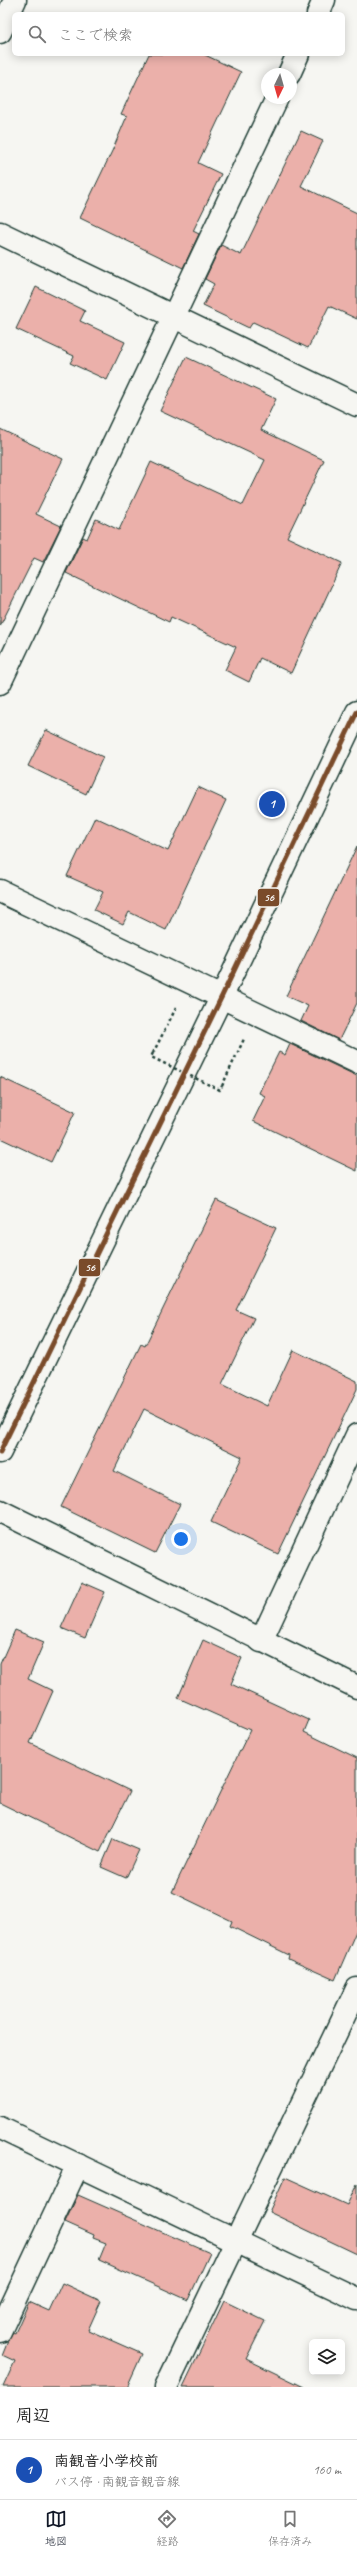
<!DOCTYPE html>
<html lang="ja">
<head>
<meta charset="utf-8">
<style>
	body { margin:0; font-family:Caveat,"Klee One",sans-serif; background:#f6f6f6; color:#222 }
	.controls { position:absolute; right:12px; bottom:12px; display:grid; overflow:hidden; border-radius:6px; box-shadow:0 2px 10px #0003 }
	.controls button { width:36px; height:36px; display:grid; place-items:center; padding:0; border:0; border-bottom:1px solid #e0e0e0; background:#fff; color:#222; font:20px sans-serif }
	.compass { position:absolute; left:261px; top:68px; width:36px; height:36px; border-radius:50%; background:#fff; box-shadow:0 2px 10px #0003; rotate:185deg }
	.you { position:absolute; left:181px; top:1539px; width:14px; height:14px; margin:-10px; border:3px solid #fff; border-radius:50%; background:#1a73e8; box-shadow:0 0 0 6px #1a73e833 }
	.badge { display:grid; place-items:center; width:26px; height:26px; border-radius:50%; background:#111827; color:#fff; font-size:13px; font-weight:700 }
	.pin { position:absolute; translate:-50% -50%; border:2px solid #fff; box-shadow:0 1px 4px #0006 }
	.list { margin:0; padding:0; list-style:none }
	h2 { display:flex; justify-content:space-between; align-items:center; height:52px; margin:0; padding:0 16px; font-size:17px }
	h2 small { font-size:13px; font-weight:400; color:#767676 }
	.list li { display:grid; grid-template-columns:26px 1fr auto; gap:12px; align-items:center; box-sizing:border-box; height:60px; padding:0 16px; border-top:1px solid #e0e0e0 }
	.list b { display:block; font-size:15px; white-space:nowrap }
	.list p { margin:0; font-size:13px; white-space:nowrap; color:#767676 }
	.list em { font-size:13px; font-style:normal; color:#767676 }
	.icon { flex:none; width:22px; height:22px; fill:none; stroke:currentColor; stroke-width:2; stroke-linecap:round; stroke-linejoin:round }
	.map { position:relative; flex:none; width:357px; height:2387px; overflow:hidden }
	.search { position:absolute; background:#fff; box-shadow:0 2px 10px #0003; left:12px; right:12px; top:12px; height:44px; display:flex; align-items:center; gap:10px; box-sizing:border-box; padding:0 14px; border-radius:6px; color:#767676; font-size:15px }
	.sheet { height:112px; background:#fff }
	nav { display:flex; justify-content:space-around; align-items:center; box-sizing:border-box; height:56px; border-top:1px solid #e0e0e0; background:#fff; font-size:11px; color:#767676 }
	nav a { display:grid; justify-items:center; gap:2px }
	nav .on { color:#111827 }
	.map>svg:first-child { display:block }
	.building { fill:#ebb0aa; stroke:#1f3d34 }
	.lines { fill:none; stroke-linecap:round; stroke-linejoin:round }
	.minor-casing { stroke:#1f3d34; stroke-width:25 }
	.secondary-casing { stroke:#1f3d34; stroke-width:25 }
	.path { stroke:#1f3d34; stroke-width:2.5; stroke-dasharray:3 3; stroke-linecap:butt }
	.minor { stroke:#f6f6f2; stroke-width:22 }
	.secondary { stroke:#f6f6f2; stroke-width:22 }
	.path-bridge { stroke:#1f3d34; stroke-width:2.5; stroke-dasharray:3 3; stroke-linecap:butt }
	.bus-1-casing { stroke:#f6f6f2; stroke-width:8 }
	.bus-1 { stroke:#7a4b2a; stroke-width:5 }
	.line-badge { stroke:#f6f6f2; stroke-width:1.5 }
	.badge-label { font-size:11px; text-anchor:middle; font-weight:bold; fill:#fff }
</style>
</head>
<body>
<div class="map">
<svg width="357" height="2387" viewBox="0 0 357 2387">
	<rect width="100%" height="100%" fill="#f6f6f2"/>
	<filter id="ink" filterUnits="userSpaceOnUse"><feTurbulence type="fractalNoise" baseFrequency=".025" numOctaves="2"/><feDisplacementMap in="SourceGraphic" scale="8" xChannelSelector="R" yChannelSelector="G"/><feConvolveMatrix kernelMatrix="1 2 1 2 8 2 1 2 1" color-interpolation-filters="sRGB"/></filter>
	<g filter="url(#ink)">
		<g class="building">
			<polygon points="149,54 203,54 241,72 198,163 221,174 193,231 199,234 183,268 80,218 113,149 127,116 121,114"/>
			<polygon points="301,131 323,141 301,186 357,213 357,319 329,306 308,348 253,322 249,328 203,306 214,284 205,279 221,245 241,255"/>
			<polygon points="36,287 85,311 80,321 125,342 107,380 70,363 74,356 16,329"/>
			<polygon points="186,357 276,399 261,430 324,460 287,537 342,563 291,673 260,658 249,682 225,670 236,647 171,617 169,622 66,573 83,537 87,539 96,519 119,530 151,462 243,505 265,460 160,411"/>
			<polygon points="0,429 63,459 36,514 61,526 43,562 34,558 0,626"/>
			<polygon points="46,730 103,757 86,794 28,766"/>
			<polygon points="198,787 226,800 166,930 129,912 123,924 94,910 103,892 67,876 95,817 168,851"/>
			<polygon points="357,846 357,1003 339,1040 301,1021 308,1006 286,996"/>
			<polygon points="290,1044 357,1076 357,1171 253,1121 265,1096 259,1093 264,1082 279,1052 285,1055"/>
			<polygon points="0,1077 75,1112 51,1162 0,1138"/>
			<polygon points="216,1200 276,1228 236,1310 254,1318 222,1384 267,1406 293,1350 357,1381 357,1389 278,1554 211,1522 242,1457 144,1409 114,1471 180,1504 155,1553 61,1507 141,1344 145,1346"/>
			<polygon points="82,1582 105,1592 85,1638 61,1628"/>
			<polygon points="15,1630 44,1642 28,1679 53,1691 30,1743 130,1791 100,1852 0,1803 0,1664"/>
			<polygon points="203,1640 242,1658 231,1684 309,1720 304,1732 357,1758 357,1929 335,1980 288,1959 289,1955 230,1926 232,1921 172,1892 250,1730 178,1698"/>
			<polygon points="113,1839 139,1850 126,1878 101,1867"/>
			<polygon points="285,2177 347,2205 357,2184 357,2254 269,2212"/>
			<polygon points="78,2195 210,2253 188,2300 99,2260 106,2243 93,2238 94,2235 65,2222"/>
			<polygon points="62,2283 101,2301 88,2330 142,2354 127,2387 3,2387 15,2361 2,2355 8,2340 13,2332 15,2333 29,2302 49,2311"/>
			<polygon points="224,2301 265,2321 246,2359 304,2387 183,2387"/>
		</g>
		<g class="lines">
			<g class="minor-casing">
				<g id="minor">
					<polyline points="318,14 324,0"/>
					<polyline points="0,32 15,0"/>
					<polyline points="289,74 298,54"/>
					<polyline points="0,233 357,405"/>
					<polyline points="0,683 277,98"/>
					<polyline points="0,891 357,1062"/>
					<polyline points="0,1511 357,1687"/>
					<polyline points="261,1641 357,1435"/>
					<polyline points="0,2128 357,2299"/>
					<polyline points="0,2331 78,2165"/>
					<polyline points="166,2387 357,1989"/>
				</g>
			</g>
			<g class="secondary-casing">
				<polyline id="secondary" points="0,1452 222,996 357,712"/>
			</g>
			<g class="path">
				<polyline points="153,1053 177,1006"/>
				<polyline points="222,1086 244,1039"/>
			</g>
			<use href="#minor" class="minor"/>
			<use href="#secondary" class="secondary"/>
			<polyline class="path-bridge" points="153,1053 151,1057 220,1090 222,1086"/>
			<g class="bus-1-casing">
				<polyline id="bus-1" points="0,1452 222,996 357,712"/>
			</g>
			<use href="#bus-1" class="bus-1"/>
		</g>
	</g>
	<g class="line-badge">
		<rect x="257" y="888" width="23" height="19" rx="4" fill="#7a4b2a"/>
		<rect x="78" y="1258" width="23" height="19" rx="4" fill="#7a4b2a"/>
	</g>
	<g class="badge-label">
		<text x="269" y="901">56</text>
		<text x="90" y="1271">56</text>
	</g>
</svg>
<div class="controls">
<button><svg class="icon" aria-label="layers" viewBox="0 0 24 24"><path d="M12 4l9 5-9 5-9-5zM3 14l9 5 9-5"/></svg></button>
</div>
<svg class="compass" viewBox="-18 -18 36 36"><path d="M0-13l5 13h-10z" fill="#e53935"/><path d="M0 13l5-13h-10z" fill="#767676"/></svg>
<div class="you"></div>
<div class="pin badge" style="left:272px;top:804px;background:#1a4fb4">1</div>
<div class="search"><svg class="icon" aria-label="search" viewBox="0 0 24 24"><circle cx="10" cy="10" r="6"/><path d="M15 15l6 6"/></svg>ここで検索</div>
</div>
<section class="sheet">
<h2>周辺<small></small></h2>
<ul class="list">
<li><span class="badge" style="background:#1a4fb4">1</span><div><b>南観音小学校前</b><p>バス停 · 南観音観音線</p></div><em>160 m</em></li>
</ul>
</section>
<nav>
<a class="on"><svg class="icon" aria-label="map" viewBox="0 0 24 24"><path d="M3 6l6-2 6 2 6-2v14l-6 2-6-2-6 2zM9 4v14M15 6v14"/></svg>地図</a>
<a><svg class="icon" aria-label="directions" viewBox="0 0 24 24"><path d="M12 3l9 9-9 9-9-9zM9 14v-3h6M13 9l2 2-2 2"/></svg>経路</a>
<a><svg class="icon" aria-label="saved" viewBox="0 0 24 24"><path d="M7 4h10v16l-5-4-5 4z"/></svg>保存済み</a>
</nav>
</body>
</html>
